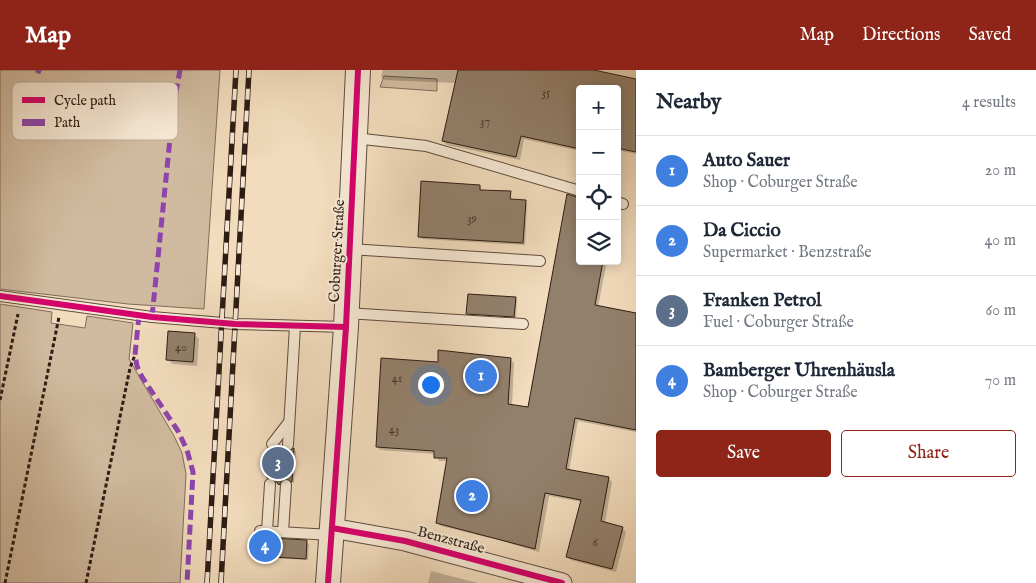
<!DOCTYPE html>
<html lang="en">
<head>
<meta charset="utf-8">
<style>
	body { margin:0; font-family:"IM FELL English",serif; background:#f2f2f3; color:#1f2937 }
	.controls { position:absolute; right:15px; top:15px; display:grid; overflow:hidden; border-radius:5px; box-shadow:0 2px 12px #0003 }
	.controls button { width:45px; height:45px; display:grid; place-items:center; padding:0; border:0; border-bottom:1px solid #e0e1e3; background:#fff; color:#1f2937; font:25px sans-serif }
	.you { position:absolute; left:430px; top:314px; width:18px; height:18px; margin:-12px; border:4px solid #fff; border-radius:50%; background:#1a73e8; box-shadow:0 0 0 8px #1a73e833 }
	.badge { display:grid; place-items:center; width:32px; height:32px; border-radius:50%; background:#8f2418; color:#fff; font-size:16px; font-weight:700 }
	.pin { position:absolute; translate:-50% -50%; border:2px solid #fff; box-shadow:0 1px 5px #0006 }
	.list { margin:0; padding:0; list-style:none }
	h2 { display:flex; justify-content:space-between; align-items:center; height:65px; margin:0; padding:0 20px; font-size:21px }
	h2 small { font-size:16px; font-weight:400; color:#747a83 }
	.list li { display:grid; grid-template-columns:32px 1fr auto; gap:15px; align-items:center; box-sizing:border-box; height:70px; padding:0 20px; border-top:1px solid #e0e1e3 }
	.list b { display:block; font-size:19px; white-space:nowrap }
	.list p { margin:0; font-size:16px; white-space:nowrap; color:#747a83 }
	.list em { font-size:16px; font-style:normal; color:#747a83 }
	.actions { display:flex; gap:10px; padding:15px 20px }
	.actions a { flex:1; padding:11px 0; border:1px solid #8f2418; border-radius:5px; text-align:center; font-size:18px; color:#8f2418 }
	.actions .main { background:#8f2418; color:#fff }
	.icon { flex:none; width:28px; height:28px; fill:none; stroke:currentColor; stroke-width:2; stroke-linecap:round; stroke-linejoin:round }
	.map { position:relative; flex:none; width:636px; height:513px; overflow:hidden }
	header { display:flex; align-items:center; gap:30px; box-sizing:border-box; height:70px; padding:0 25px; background:#8f2418; color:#fff }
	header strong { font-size:24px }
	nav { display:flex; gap:28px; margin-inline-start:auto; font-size:18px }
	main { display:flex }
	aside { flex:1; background:#fff }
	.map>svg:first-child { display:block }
	.green { fill:#d1bba0; stroke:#7f6c5a }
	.shadow { fill:#0003 }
	.building { fill:#93806c; stroke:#2d1c14 }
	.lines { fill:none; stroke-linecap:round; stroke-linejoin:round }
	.service-casing { stroke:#5e4c3e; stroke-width:12 }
	.minor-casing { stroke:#5e4c3e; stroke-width:21 }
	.tertiary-casing { stroke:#5e4c3e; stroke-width:26 }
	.path { stroke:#2d1c14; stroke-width:3; stroke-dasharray:4 2.5; stroke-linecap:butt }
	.service { stroke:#f7e8d4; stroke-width:10 }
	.minor { stroke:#f7e8d4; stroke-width:19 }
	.tertiary { stroke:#f7e8d4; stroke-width:24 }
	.rail-casing { stroke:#2d1c14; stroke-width:5.5 }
	.rail { stroke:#f7e8d4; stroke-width:4; stroke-dasharray:11; stroke-linecap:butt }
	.quiet { stroke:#8e44ad; stroke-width:5; stroke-dasharray:10 5; stroke-linecap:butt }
	.cycleway-casing { stroke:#f7e8d4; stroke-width:9 }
	.cycleway { stroke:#d6006c; stroke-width:6 }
	.labels { text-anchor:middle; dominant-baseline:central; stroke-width:4; stroke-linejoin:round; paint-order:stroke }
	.number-label { font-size:12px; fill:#46352a }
	.street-label { font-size:15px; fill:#2d1c14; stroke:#f7e8d4 }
	.key { fill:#f7e8d4; stroke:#baab9a; stroke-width:1 }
	.key-label { font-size:14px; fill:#2d1c14 }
</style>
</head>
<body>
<header>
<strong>Map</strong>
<nav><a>Map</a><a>Directions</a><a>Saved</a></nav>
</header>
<main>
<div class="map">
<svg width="636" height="513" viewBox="0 0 636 513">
	<rect width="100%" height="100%" fill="#f2dcbd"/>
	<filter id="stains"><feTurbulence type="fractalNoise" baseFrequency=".004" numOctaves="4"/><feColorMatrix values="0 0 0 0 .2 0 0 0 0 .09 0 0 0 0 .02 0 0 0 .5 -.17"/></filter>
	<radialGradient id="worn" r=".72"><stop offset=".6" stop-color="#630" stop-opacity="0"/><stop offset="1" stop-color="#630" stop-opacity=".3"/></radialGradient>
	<g class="green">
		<polygon points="0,0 220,0 204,239 128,234 0,219"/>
		<polygon points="384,6 437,9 437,21 380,17"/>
		<polygon points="0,234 52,242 51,253 85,258 87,246 133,253 129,289 174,366 182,383 186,404 180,513 0,513"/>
	</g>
	<g class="shadow">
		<polygon points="383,0 588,0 636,10 636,84 617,80 617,19 580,19 580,81 524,69 520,90 447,75 443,71 456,13 385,10 381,7"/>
		<polygon points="480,116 482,121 510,123 512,130 527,133 525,175 422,169 420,167"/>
		<polygon points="580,191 607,191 598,237 636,244 636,362 578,351 569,401 608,408 612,412 605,453 622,458 626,462 616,502 571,490 567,486 582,432 549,426 539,482 489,467 490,468 441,456 437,453 448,391 439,391 435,384 380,380 377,376 439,294 511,290 514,293 512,336 529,338"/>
		<polygon points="515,228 517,230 516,248 470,245 468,243"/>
		<polygon points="194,264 199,269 197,296 173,294 168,290"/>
		<polygon points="294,380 296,382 294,413 286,410 282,416 276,410 268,407 287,383"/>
		<polygon points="306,472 309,474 308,490 260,487 258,485"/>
		<polygon points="431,501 478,513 428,513"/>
	</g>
	<g class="building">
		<polygon points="458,0 594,0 636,9 636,82 617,78 617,19 580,19 580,79 521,66 516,87 442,71"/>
		<polygon points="421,111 480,115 480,120 511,121 510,129 526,130 523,173 418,167"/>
		<polygon points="567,124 580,128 580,191 603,191 595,235 636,243 636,360 575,348 566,399 609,407 601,451 623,457 612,499 566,487 581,430 545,423 535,479 436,453 447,388 434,388 434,381 376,377 381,288 438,292 438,280 511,288 508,334 528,337"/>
		<polygon points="468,224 516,227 514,247 466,244"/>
		<polygon points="168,261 195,263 193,292 166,290"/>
		<polygon points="280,375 287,382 294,378 292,412 283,409 279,415 273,408 267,408 269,380 275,380"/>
		<polygon points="257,467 307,470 306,489 256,486"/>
	</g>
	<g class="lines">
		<g class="service-casing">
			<g id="service">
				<polyline points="354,68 426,76 580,121"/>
				<polyline points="617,132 623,134"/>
				<polyline points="349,179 540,191"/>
				<polyline points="0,226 152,247 235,254 346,257"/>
				<polyline points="346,243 523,254"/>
				<polyline points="272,374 289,352"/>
				<polyline points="288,375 295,256"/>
				<polyline points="260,461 332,465"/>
				<polyline points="267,461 270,414"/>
				<polyline points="283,462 286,415"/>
			</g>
		</g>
		<g class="minor-casing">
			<polyline id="minor" points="332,458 405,471 562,513"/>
		</g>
		<g class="tertiary-casing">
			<polyline id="tertiary" points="328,513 346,257 358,0"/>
		</g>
		<g class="path">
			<polyline points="0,330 18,244"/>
			<polyline points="5,513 59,247"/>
			<polyline points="86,513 130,298 135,285"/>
		</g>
		<use href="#service" class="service"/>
		<use href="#minor" class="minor"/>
		<use href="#tertiary" class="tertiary"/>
		<g class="rail-casing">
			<g id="rail">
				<polyline points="207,513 236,0"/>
				<polyline points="221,513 249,0"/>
			</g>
		</g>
		<use href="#rail" class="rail"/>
		<g class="quiet">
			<polyline points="36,0 41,2"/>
			<polyline points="139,245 135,285 137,296 142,307 178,361 187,380 193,402 187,513"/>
			<polyline points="152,247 173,39 180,0"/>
		</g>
		<g class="cycleway-casing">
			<g id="cycleway">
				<polyline points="0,226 152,247 235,254 346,257"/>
				<polyline points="332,458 405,471 562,513"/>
				<polyline points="328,513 346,257 358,0"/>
			</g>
		</g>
		<use href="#cycleway" class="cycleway"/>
	</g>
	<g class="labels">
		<g class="number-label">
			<text x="546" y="22">35</text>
			<text x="485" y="51">37</text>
			<text x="472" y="148">39</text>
			<text x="181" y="277">40</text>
			<text x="397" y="308">41</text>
			<text x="394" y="359">43</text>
			<text x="595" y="472">6</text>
		</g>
		<g class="street-label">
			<text transform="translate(337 181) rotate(-87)">Coburger Straße</text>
			<text transform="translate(451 470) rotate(15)">Benzstraße</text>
		</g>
	</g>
	<rect x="12" y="12" width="166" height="58" rx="8" class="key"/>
	<rect x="22" y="27" width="23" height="6" fill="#d6006c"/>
	<rect x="22" y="49" width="23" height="7" fill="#8e44ad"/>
	<g class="key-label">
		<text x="54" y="35">Cycle path</text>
		<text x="54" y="57">Path</text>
	</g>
	<rect width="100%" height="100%" filter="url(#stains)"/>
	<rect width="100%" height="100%" fill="url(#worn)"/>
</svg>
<div class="controls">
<button>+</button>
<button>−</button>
<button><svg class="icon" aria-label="locate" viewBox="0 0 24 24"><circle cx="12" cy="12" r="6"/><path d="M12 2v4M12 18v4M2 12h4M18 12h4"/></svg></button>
<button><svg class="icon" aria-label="layers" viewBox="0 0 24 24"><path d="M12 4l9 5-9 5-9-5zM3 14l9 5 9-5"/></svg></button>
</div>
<div class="you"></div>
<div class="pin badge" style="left:481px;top:306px;background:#3f7fe0">1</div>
<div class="pin badge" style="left:472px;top:426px;background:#3f7fe0">2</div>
<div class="pin badge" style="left:278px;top:393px;background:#5c6f8a">3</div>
<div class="pin badge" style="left:265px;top:476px;background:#3f7fe0">4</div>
</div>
<aside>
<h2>Nearby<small>4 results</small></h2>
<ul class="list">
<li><span class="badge" style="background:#3f7fe0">1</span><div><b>Auto Sauer</b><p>Shop · Coburger Straße</p></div><em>20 m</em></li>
<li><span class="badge" style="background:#3f7fe0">2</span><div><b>Da Ciccio</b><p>Supermarket · Benzstraße</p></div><em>40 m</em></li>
<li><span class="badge" style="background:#5c6f8a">3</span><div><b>Franken Petrol</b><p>Fuel · Coburger Straße</p></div><em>60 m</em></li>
<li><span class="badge" style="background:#3f7fe0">4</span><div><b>Bamberger Uhrenhäusla</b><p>Shop · Coburger Straße</p></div><em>70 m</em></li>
</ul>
<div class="actions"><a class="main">Save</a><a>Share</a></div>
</aside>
</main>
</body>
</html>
